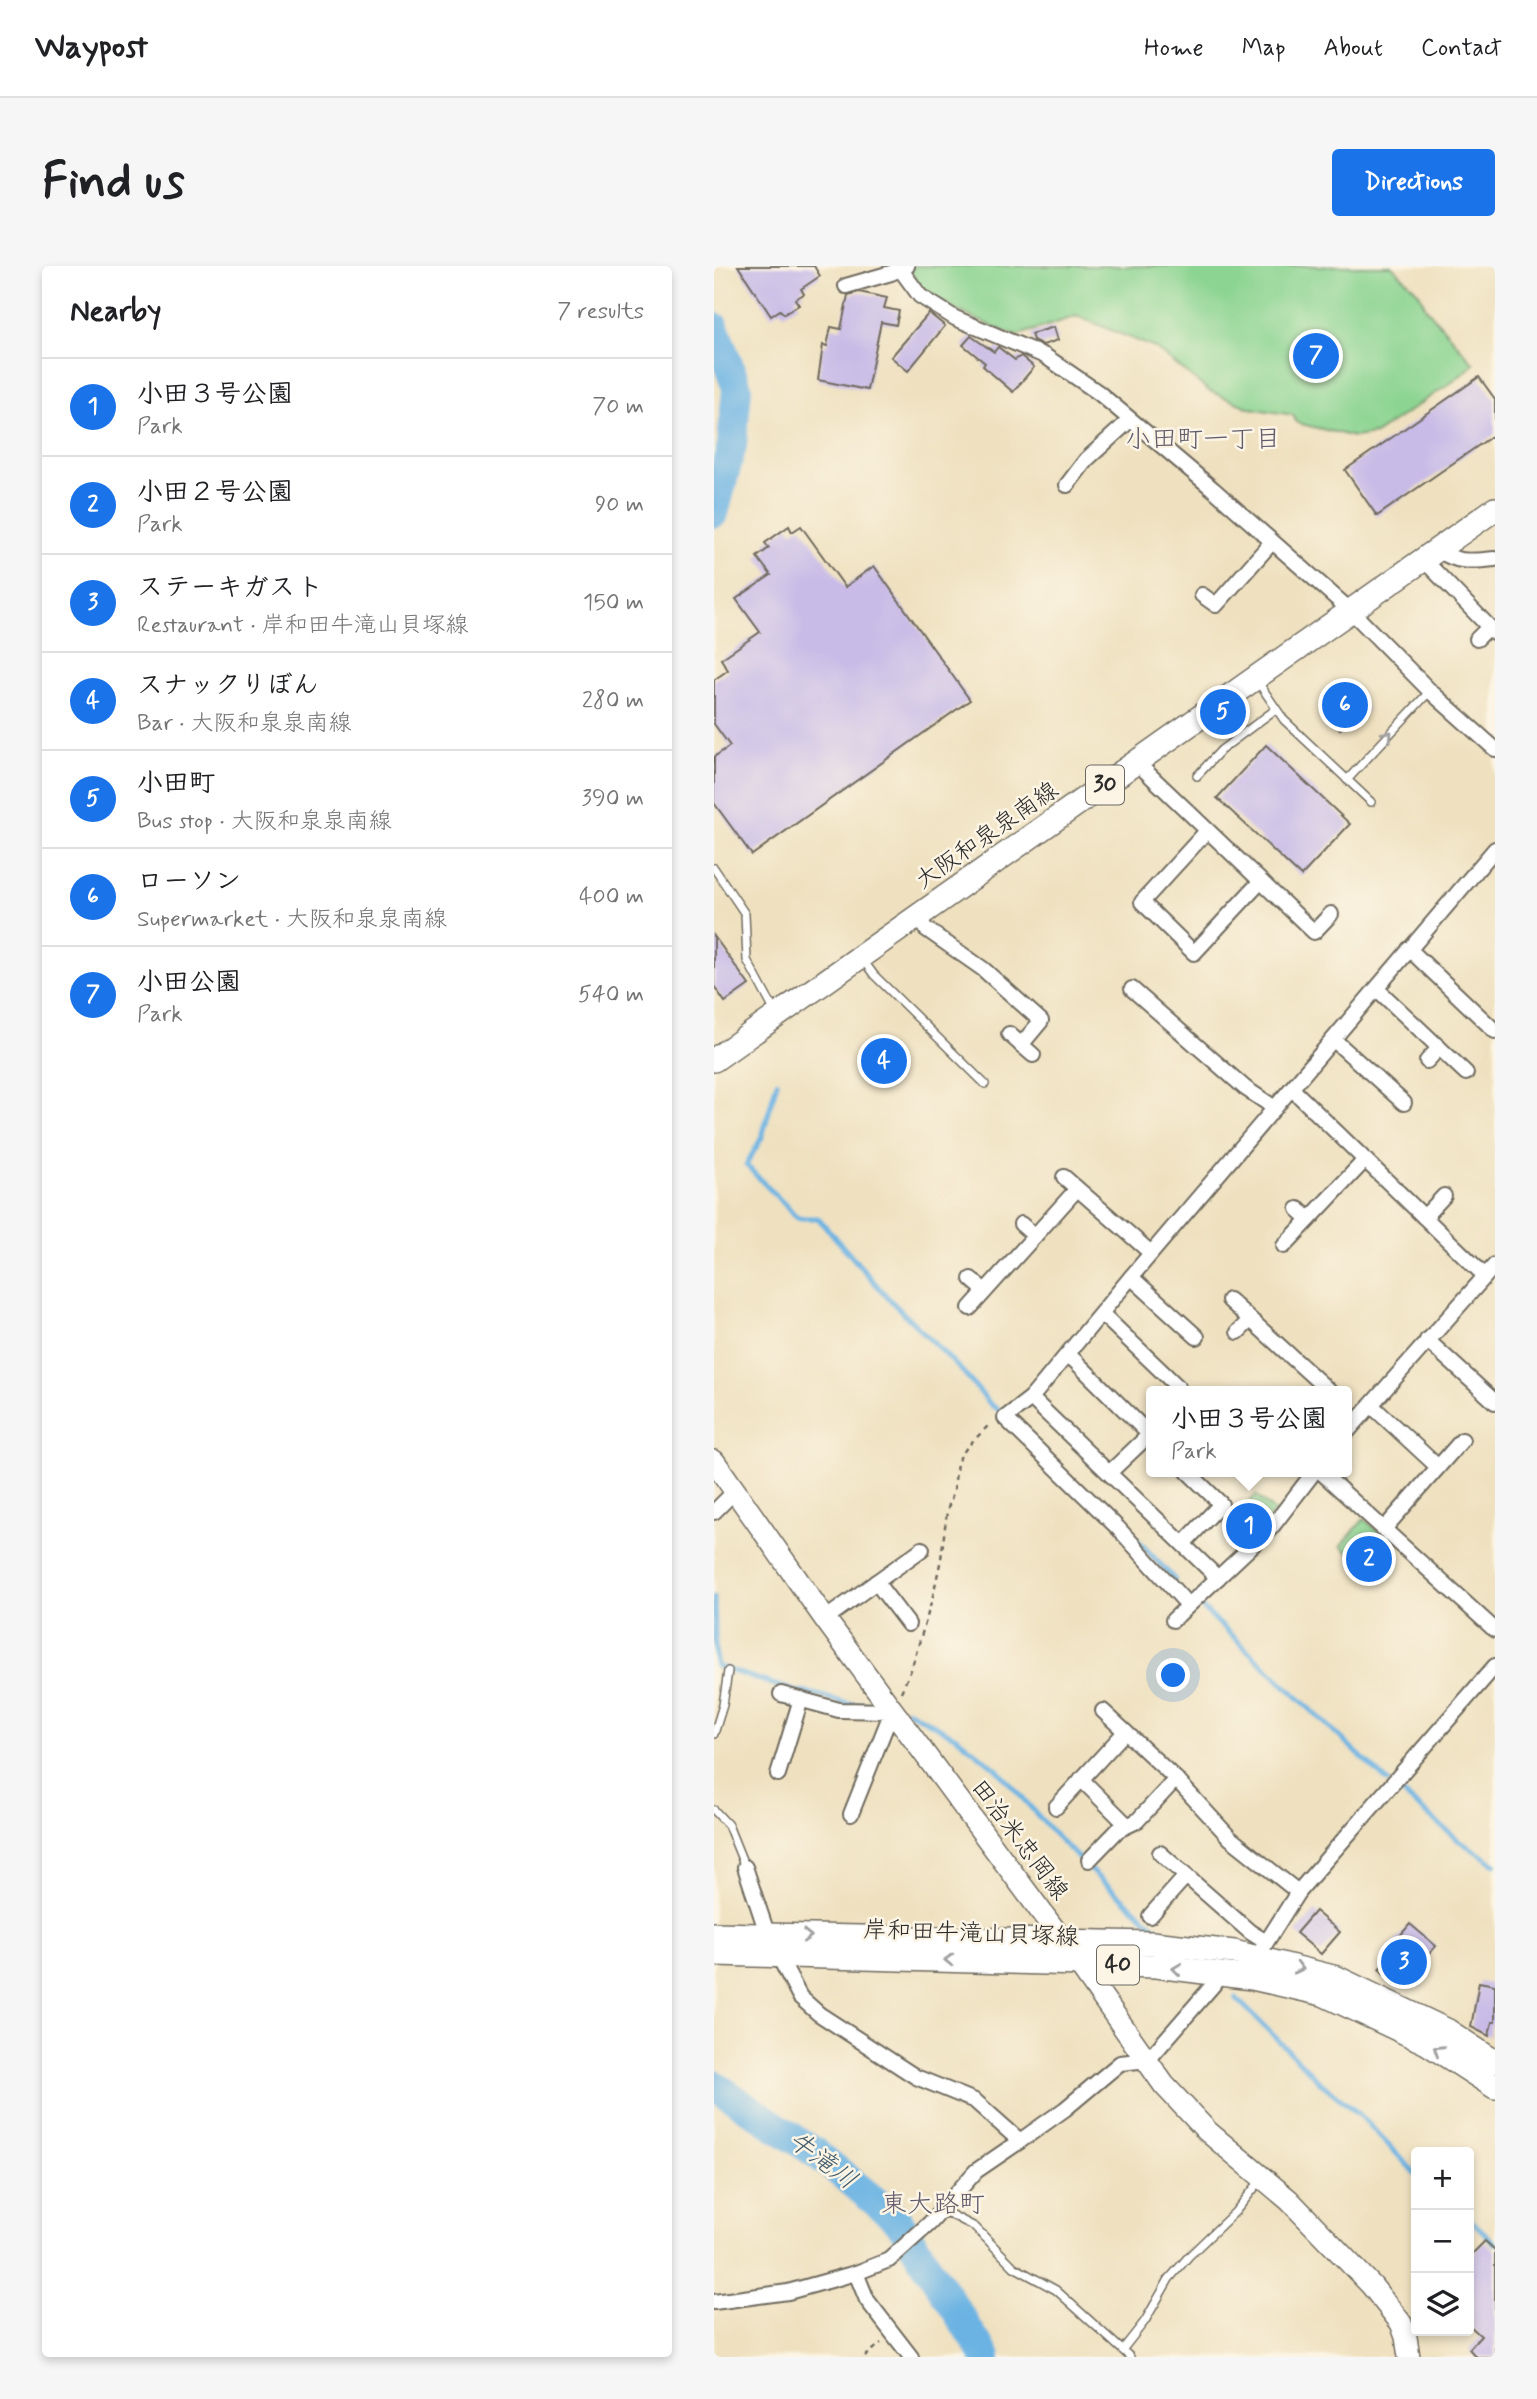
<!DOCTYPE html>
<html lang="en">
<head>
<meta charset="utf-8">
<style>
	body { margin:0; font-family:Mynerve,"Klee One",sans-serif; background:#f6f6f6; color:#202124 }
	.controls { position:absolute; right:21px; bottom:21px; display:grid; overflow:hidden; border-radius:7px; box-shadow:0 4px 10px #0003 }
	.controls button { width:63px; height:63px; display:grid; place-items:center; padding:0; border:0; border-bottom:2px solid #e0e0e0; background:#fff; color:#202124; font:35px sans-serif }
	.you { position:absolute; left:460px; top:1410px; width:24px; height:24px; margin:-18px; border:5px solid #fff; border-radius:50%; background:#1a73e8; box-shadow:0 0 0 10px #1a73e833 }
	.badge { display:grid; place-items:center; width:46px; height:46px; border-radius:50%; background:#1a73e8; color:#fff; font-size:23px; font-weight:700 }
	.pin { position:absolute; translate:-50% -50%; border:4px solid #fff; box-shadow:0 2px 7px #0006 }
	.popup { position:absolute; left:432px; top:1120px; width:206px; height:91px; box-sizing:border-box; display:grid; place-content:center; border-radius:7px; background:#fff; filter:drop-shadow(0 2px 5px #0005); font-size:23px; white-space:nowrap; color:#757577 }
	.popup b { font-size:26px; color:#202124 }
	.popup::after { content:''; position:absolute; left:50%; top:100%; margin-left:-14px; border:14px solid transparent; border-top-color:#fff }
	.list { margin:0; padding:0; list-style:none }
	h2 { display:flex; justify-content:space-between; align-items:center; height:91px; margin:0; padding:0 28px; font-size:30px }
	h2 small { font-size:23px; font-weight:400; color:#757577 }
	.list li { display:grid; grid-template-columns:46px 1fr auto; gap:21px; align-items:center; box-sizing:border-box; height:98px; padding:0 28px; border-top:2px solid #e0e0e0 }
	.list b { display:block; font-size:26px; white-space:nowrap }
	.list p { margin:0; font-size:23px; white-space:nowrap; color:#757577 }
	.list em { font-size:23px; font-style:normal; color:#757577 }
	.icon { flex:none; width:38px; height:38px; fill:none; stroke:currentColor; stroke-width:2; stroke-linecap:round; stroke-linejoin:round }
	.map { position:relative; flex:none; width:781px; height:2091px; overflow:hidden; border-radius:7px }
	header { display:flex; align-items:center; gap:42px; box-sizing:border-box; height:98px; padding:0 35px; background:#fff; border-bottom:2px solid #e0e0e0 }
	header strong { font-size:33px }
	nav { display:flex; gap:38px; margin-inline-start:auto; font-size:24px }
	.intro { display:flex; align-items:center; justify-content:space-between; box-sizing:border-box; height:168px; padding:0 42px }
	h1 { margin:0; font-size:49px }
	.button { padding:18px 32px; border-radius:7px; background:#1a73e8; color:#fff; font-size:24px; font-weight:700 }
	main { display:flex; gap:42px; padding:0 42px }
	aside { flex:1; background:#fff; border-radius:7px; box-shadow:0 4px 10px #0003 }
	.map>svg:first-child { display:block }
	.green { fill:#8bd491; stroke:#5b805e; stroke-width:2 }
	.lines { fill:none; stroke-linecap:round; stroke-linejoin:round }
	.stream { stroke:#6bb3e3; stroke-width:5 }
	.river { stroke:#6bb3e3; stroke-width:30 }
	.building { fill:#c8bbe7 }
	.service-casing { stroke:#706b5f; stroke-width:10 }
	.minor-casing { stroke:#706b5f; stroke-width:18 }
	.secondary-casing { stroke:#706b5f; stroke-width:24 }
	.primary-casing { stroke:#706b5f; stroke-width:26 }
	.path { stroke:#706b5f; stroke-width:2.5; stroke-dasharray:5 5; stroke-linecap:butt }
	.service { stroke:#fff; stroke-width:7 }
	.minor { stroke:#fff; stroke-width:14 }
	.secondary { stroke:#fff; stroke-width:21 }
	.primary { stroke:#fff; stroke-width:23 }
	.oneway { stroke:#a0a0a0 }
	.labels { text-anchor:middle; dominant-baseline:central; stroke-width:5; stroke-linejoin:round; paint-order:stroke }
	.shield { fill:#fcf5e5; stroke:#6a6863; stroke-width:2 }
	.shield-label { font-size:23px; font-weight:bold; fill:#2b2b2b }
	.street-label { font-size:24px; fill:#2b2b2b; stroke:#fcf5e5 }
	.neighbourhood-label { font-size:26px; fill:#625d6d; stroke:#fcf5e5 }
	.water-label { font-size:26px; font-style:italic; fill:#415b6b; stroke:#fcf5e5 }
</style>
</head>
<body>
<header>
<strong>Waypost</strong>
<nav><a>Home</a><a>Map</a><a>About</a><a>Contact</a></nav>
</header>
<div class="intro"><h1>Find us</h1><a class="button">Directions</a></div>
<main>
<aside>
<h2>Nearby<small>7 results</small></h2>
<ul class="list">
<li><span class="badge">1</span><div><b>小田３号公園</b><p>Park</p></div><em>70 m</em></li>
<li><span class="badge">2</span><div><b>小田２号公園</b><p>Park</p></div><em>90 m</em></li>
<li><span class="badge">3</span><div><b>ステーキガスト</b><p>Restaurant · 岸和田牛滝山貝塚線</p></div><em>150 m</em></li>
<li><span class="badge">4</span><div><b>スナックりぼん</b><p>Bar · 大阪和泉泉南線</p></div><em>280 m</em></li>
<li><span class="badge">5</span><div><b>小田町</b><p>Bus stop · 大阪和泉泉南線</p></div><em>390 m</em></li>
<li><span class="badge">6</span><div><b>ローソン</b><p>Supermarket · 大阪和泉泉南線</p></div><em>400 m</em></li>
<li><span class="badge">7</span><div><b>小田公園</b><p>Park</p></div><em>540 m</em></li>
</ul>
</aside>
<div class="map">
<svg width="781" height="2091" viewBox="0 0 781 2091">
	<rect width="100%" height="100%" fill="#fcf5e5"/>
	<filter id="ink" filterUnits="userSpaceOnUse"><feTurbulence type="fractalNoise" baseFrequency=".0143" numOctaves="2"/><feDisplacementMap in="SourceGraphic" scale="14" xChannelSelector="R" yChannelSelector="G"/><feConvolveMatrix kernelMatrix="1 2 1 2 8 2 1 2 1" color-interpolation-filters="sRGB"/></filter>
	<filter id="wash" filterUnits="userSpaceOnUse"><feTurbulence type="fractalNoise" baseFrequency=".00686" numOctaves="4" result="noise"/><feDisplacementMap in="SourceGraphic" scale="28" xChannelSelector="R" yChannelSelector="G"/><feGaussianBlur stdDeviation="1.57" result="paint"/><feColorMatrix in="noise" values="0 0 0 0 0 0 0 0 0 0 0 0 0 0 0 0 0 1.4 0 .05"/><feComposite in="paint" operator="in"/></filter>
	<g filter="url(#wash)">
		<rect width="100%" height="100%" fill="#efe1c0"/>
		<g class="green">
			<path d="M 200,0 L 678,0 L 705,27 L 712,42 L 760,98 L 741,114 L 661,168 L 640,171 L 583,157 L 579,149 L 536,142 L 495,125 L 441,82 L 363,50 L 302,70 C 276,59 200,32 197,2 Z"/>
			<polygon points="542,1229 561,1246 536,1272 508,1246 515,1239 524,1247"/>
			<polygon points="650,1253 680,1280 657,1306 627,1280"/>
		</g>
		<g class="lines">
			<g class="stream">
				<polyline points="63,816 48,871 32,899 84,952 104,952 175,1033 248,1105 277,1139 292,1148"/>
				<polyline points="401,1250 461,1314"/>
				<path d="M 0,1331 L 2,1400 L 84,1426 C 101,1426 115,1433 131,1437 C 140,1439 150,1437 160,1439"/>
				<polyline points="480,1334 674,1516"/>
				<polyline points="193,1444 244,1472 285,1505 340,1568 377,1605 445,1664"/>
				<polyline points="683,1523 744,1574 781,1598"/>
				<polyline points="522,1732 607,1817 645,1848 702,1908"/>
				<polyline points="755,1952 781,1977"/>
			</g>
			<g class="river">
				<polyline points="0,61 23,122 18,179 0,247"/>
				<polyline points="0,1819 103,1888 184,1954 272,2091"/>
			</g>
		</g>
		<g id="blocks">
			<g class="building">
				<polygon points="24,0 100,0 106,10 87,23 90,28 81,33 85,39 70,48 66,44 57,50"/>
				<polygon points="145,26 173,32 170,42 185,45 182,59 167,56 153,124 104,114 109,79 113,80 117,61 127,63 134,29"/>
				<polygon points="215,47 231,60 194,105 177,91"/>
				<polygon points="340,61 344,74 329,79 319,74 317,68"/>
				<polygon points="257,70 280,86 284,81 301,94 307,90 320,101 299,126 269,100 271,97 249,79"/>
				<polygon points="765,111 781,133 781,168 663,250 631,204"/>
				<polygon points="75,260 78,266 87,260 131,321 160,300 256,434 38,589 0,537 0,491 16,480 0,458 0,414 14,404 7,393 46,366 22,333 57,309 43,291 55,282 51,277"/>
				<polygon points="637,419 654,444 626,463 609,439"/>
				<polygon points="552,479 636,558 587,610 503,532"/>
				<polygon points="0,670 35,719 11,736 0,720"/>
				<polygon points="601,1645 626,1666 607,1688 582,1667"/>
				<polygon points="696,1658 722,1680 686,1722 665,1703 678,1688 674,1684"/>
				<polygon points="765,1716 781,1719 781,1756 778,1756 775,1770 757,1761"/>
				<polygon points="771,1975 781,1984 781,2091 762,2091 755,2083 767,2070 755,2059 755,1991"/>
			</g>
		</g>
	</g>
	<g filter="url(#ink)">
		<use href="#blocks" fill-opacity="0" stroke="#706b5f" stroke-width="2"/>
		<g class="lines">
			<g class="service-casing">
				<g id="service">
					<polyline points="544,416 570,454 657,536"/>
					<polyline points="483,510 507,484 562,443"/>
					<polyline points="633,514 716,425"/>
					<polyline points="0,602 31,648 33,694 61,746"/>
					<polyline points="149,694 160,709 271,818"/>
					<polyline points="0,1468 9,1439 14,1405"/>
					<polyline points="0,1544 14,1559 31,1601"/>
					<polyline points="228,1944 261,1961 300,2001 342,2024 416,2091"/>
					<polyline points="409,2083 431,2055 455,2013 475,1990 521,1946 547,1914"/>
				</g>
			</g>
			<g class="minor-casing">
				<g id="minor">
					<polyline points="187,4 206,30 241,52 331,90 385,127 499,223 638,346 716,425 781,483"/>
					<polyline points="132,20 177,7 193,0"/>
					<polyline points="353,219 372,194 416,154"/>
					<path d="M 724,284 C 745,298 756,295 781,293"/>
					<polyline points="710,294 781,367"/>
					<polyline points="488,329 502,339 558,276"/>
					<polyline points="763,373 775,361"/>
					<polyline points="422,496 600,666 617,648"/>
					<polyline points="493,565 428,636 480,687 546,616"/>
					<polyline points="203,651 212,663 269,703 327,755 307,779"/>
					<polyline points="695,683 781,765"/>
					<polyline points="418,723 531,822 561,842"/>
					<polyline points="663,723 752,807"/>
					<polyline points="295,768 319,789"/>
					<polyline points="620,774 690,837"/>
					<polyline points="713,795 725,782"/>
					<polyline points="578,823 771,1010"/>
					<polyline points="350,911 437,987"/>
					<polyline points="584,943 595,953"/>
					<polyline points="710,951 730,930"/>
					<polyline points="307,958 321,970"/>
					<polyline points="570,980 651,894"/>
					<polyline points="417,1011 483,1071"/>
					<polyline points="257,1013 271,1025"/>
					<polyline points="515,1034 615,1125"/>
					<polyline points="256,1042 363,923"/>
					<polyline points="388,1048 464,1121"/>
					<polyline points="524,1066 536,1054"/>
					<polyline points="713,1074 781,1136"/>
					<polyline points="354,1088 437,1170"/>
					<polyline points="317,1132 504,1312"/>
					<polyline points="657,1139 724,1201"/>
					<polyline points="633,1166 781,999"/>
					<polyline points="607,1206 781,1364"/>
					<polyline points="395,1207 436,1168"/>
					<polyline points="0,1246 21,1225"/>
					<polyline points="670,1263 748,1174"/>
					<polyline points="469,1278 507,1238 474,1206"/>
					<polyline points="162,1316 194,1358"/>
					<polyline points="474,1339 404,1262 291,1152 317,1132 417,1011 781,583"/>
					<polyline points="111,1353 208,1283"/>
					<polyline points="459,1354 557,1262 600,1206"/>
					<polyline points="67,1428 125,1444 178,1445 137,1548"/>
					<polyline points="389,1445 462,1513 516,1572 584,1626"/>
					<polyline points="64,1508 87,1433"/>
					<polyline points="367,1513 413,1559"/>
					<polyline points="342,1541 411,1466"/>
					<polyline points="446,1587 536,1666 552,1676"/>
					<polyline points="375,1594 404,1564 423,1555 462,1513"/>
					<polyline points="31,1601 54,1670 86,1731 105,1748 202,1811 261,1835 306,1875 351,1843 406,1797 434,1794 500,1718"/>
					<polyline points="436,1650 472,1610"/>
					<polyline points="541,1698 543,1691 584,1626 781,1400"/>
					<polyline points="142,2007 153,2034 197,2091"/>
					<polyline points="0,2036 74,2026 142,2007 175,1994 216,1957 262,1905 306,1875"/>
				</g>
			</g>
			<g class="secondary-casing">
				<polyline id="secondary" points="0,1195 111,1353 348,1674 450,1819 493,1865 575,1934 658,2020 687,2057 692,2071 695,2091"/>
			</g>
			<g class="primary-casing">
				<g id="primary">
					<polyline points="0,794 781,243"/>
					<polyline points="0,1668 438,1677 520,1686 623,1712 734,1765 781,1796"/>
					<polyline points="0,1688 442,1700 538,1712 609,1728 713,1777 781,1821"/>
				</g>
			</g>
			<g class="path">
				<polyline points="187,1426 197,1404 218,1334 227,1293 233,1245 240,1224 243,1196 253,1181 277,1157"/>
				<polyline points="151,2091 167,2077"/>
			</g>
			<use href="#service" class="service"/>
			<use href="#minor" class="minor"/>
			<use href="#secondary" class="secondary"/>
			<use href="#primary" class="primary"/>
		</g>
		<defs><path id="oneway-chevron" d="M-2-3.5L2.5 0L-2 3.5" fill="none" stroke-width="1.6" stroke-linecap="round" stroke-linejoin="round" transform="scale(1.75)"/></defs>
		<g class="oneway">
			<use href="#oneway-chevron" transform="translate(674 469) rotate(-47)"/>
			<use href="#oneway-chevron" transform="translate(93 1670) rotate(1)"/>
			<use href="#oneway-chevron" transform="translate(235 1694) rotate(-178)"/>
			<use href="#oneway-chevron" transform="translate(585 1702) rotate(14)"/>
			<use href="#oneway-chevron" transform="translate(463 1703) rotate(-173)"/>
			<use href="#oneway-chevron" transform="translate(724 1784) rotate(-147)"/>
		</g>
	</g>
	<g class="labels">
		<g class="shield">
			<rect x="372" y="499.5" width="38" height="39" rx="5"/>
			<rect x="383" y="1679.5" width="42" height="39" rx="5"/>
		</g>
		<g class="shield-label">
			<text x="391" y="519">30</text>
			<text x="404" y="1699">40</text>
		</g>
		<g class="street-label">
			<text transform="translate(273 570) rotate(-35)">大阪和泉泉南線</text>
			<text transform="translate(305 1574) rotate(53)">田治米忠岡線</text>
			<text transform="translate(257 1668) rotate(2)">岸和田牛滝山貝塚線</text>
		</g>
		<g class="neighbourhood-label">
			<text x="489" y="174">小田町一丁目</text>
			<text x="219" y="1939">東大路町</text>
		</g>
		<g class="water-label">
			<text transform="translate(108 1895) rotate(37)">牛滝川</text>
		</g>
	</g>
</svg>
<div class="controls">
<button>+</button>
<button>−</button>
<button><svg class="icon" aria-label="layers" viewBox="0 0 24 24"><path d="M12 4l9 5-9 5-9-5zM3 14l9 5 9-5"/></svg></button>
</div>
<div class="you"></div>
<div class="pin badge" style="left:535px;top:1260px">1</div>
<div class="popup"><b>小田３号公園</b>Park</div>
<div class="pin badge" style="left:655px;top:1293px">2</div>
<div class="pin badge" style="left:690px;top:1696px">3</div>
<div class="pin badge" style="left:170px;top:795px">4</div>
<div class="pin badge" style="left:509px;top:446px">5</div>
<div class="pin badge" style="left:631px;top:439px">6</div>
<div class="pin badge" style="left:602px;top:90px">7</div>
</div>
</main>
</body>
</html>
